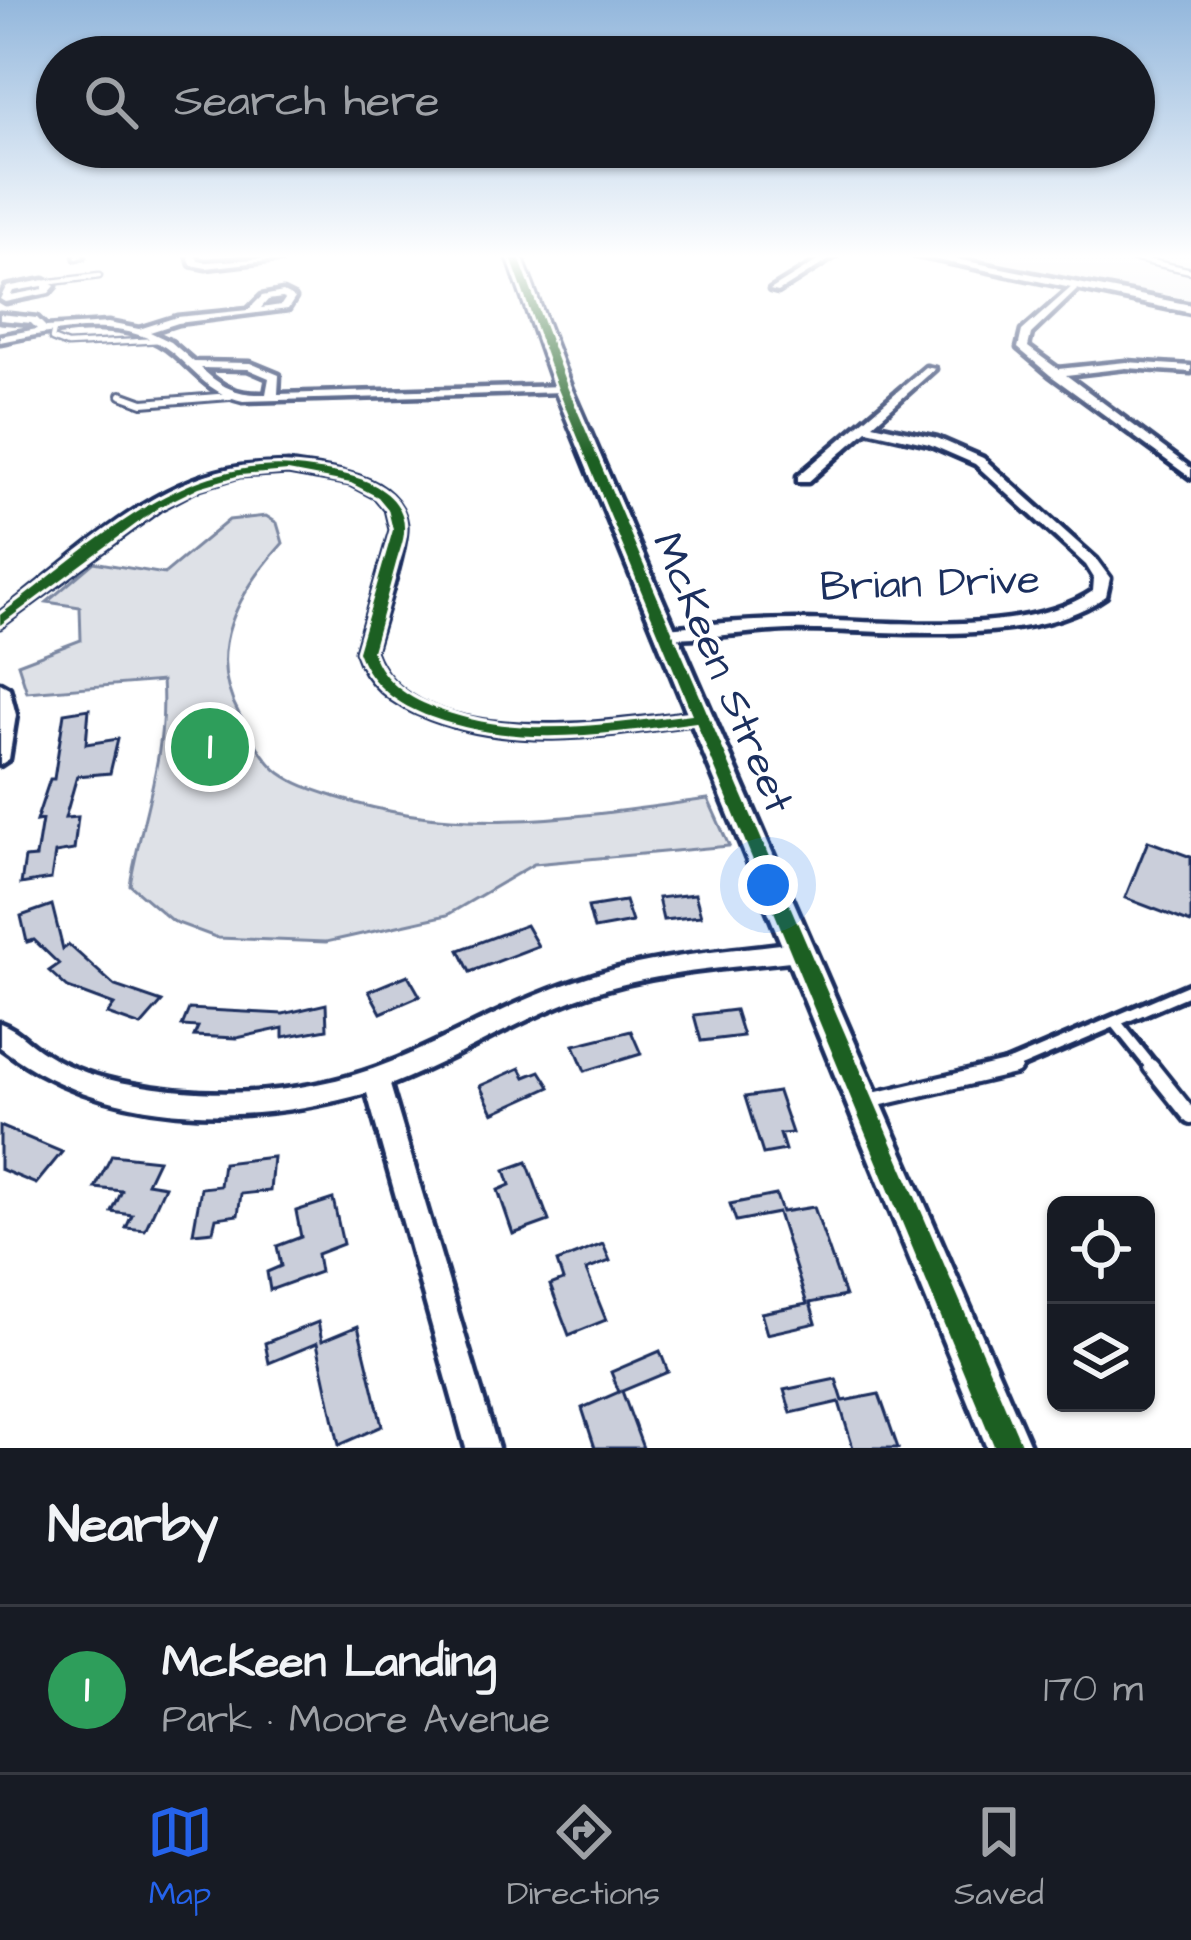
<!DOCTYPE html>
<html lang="en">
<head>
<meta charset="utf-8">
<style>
	body { margin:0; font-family:"Architects Daughter",sans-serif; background:#242831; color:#f1f3f6 }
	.controls { position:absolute; right:36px; bottom:36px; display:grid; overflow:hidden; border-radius:18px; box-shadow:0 3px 9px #0004 }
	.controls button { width:108px; height:108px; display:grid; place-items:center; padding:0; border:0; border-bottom:3px solid #363941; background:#171b24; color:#f1f3f6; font:60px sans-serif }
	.you { position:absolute; left:768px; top:885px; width:42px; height:42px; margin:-30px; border:9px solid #fff; border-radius:50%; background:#1a73e8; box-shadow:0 0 0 18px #1a73e833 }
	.badge { display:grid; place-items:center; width:78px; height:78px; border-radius:50%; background:#2563eb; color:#fff; font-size:39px; font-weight:700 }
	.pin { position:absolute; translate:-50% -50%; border:6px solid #fff; box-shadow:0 3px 12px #0006 }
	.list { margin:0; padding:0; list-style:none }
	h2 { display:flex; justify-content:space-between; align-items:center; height:156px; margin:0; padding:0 48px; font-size:51px }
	h2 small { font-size:39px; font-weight:400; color:#9ea1a6 }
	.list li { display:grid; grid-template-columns:78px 1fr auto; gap:36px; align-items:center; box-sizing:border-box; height:168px; padding:0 48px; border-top:3px solid #363941 }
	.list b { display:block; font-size:45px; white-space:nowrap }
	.list p { margin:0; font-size:39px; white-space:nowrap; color:#9ea1a6 }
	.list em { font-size:39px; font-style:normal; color:#9ea1a6 }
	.icon { flex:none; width:66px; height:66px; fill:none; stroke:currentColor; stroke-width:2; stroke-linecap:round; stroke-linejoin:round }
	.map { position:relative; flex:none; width:1191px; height:1448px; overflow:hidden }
	.search { position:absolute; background:#171b24; box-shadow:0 3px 9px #0004; left:36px; right:36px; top:36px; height:132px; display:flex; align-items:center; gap:30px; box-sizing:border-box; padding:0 42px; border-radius:66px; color:#9ea1a6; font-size:45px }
	.sheet { height:324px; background:#171b24 }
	nav { display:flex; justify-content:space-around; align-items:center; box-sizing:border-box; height:168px; border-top:3px solid #363941; background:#171b24; font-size:33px; color:#9ea1a6 }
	nav a { display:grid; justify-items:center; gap:6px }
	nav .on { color:#2563eb }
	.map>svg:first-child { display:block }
	.built { fill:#eff0f4 }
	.green { fill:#dee1e7; stroke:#7c88a2; stroke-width:3 }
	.building { fill:#caceda; stroke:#1b2f5e; stroke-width:3 }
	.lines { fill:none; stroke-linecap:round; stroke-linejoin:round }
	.lane-far3-casing { stroke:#1b2f5e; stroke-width:9 }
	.lane-far2-casing { stroke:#1b2f5e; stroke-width:12 }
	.lane-far1-casing { stroke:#1b2f5e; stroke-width:20 }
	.lane-casing { stroke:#1b2f5e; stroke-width:22 }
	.street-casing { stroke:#1b2f5e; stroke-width:9 }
	.secondary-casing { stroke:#1b2f5e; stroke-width:9 }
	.lane-far3 { stroke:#fff; stroke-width:4.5 }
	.lane-far2 { stroke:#fff; stroke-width:6 }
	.lane-far1 { stroke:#fff; stroke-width:10 }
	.lane { stroke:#fff; stroke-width:14 }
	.street { fill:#fff; fill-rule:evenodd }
	.secondary { fill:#fff; fill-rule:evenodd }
	.cycleway-casing { stroke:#fff; stroke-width:7 }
	.cycleway { fill:#1b5e20; fill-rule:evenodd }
	.labels { text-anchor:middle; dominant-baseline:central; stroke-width:9; stroke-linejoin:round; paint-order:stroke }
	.street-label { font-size:42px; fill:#1b2f5e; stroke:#fff }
</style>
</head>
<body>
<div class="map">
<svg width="1191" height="1448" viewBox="0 0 1191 1448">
	<rect width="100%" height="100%" fill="#fff"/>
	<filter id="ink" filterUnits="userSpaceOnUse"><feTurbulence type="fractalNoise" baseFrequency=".00833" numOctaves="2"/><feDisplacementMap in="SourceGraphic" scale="24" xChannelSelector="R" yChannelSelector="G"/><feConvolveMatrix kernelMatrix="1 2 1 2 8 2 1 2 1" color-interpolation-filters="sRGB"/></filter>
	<g filter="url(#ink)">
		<polygon class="built" points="974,255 1191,255 1191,305 965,261"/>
		<path class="green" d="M 266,516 L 277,523 L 283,543 C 238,593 204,651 239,714 C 249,733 263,760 280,773 C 298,786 318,791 339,798 C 461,838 583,816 708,799 L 729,846 L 534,864 L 447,915 L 326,942 L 218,938 L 172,921 L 130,885 C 142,816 168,752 162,681 L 27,692 L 18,664 L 81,640 L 80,607 L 47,602 L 94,562 L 164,574 L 229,520 Z"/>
		<g class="building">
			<polygon points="89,709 86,744 118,739 110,773 77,776 65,818 78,817 74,850 55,853 51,879 21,884 25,858 36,857 42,820 36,821 50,779 54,779 64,713"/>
			<polygon points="1148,841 1191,857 1191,923 1125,898"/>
			<polygon points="695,894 701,916 663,920 658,898"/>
			<polygon points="625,901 632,922 594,929 588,907"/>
			<polygon points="52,905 63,949 69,945 115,986 162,1002 141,1026 107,1014 114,1005 68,988 49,971 59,964 34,940 27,942 21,916"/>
			<polygon points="526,925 538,946 470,972 459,950"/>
			<polygon points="408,975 420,996 381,1013 369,991"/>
			<polygon points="326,1004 327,1029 283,1037 283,1028 237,1038 194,1036 198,1027 182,1026 189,1009 283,1014"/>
			<polygon points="735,1010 743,1036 701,1041 694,1015"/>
			<polygon points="631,1031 641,1054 585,1071 574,1045"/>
			<polygon points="520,1068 525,1077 540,1071 550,1087 493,1113 480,1086"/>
			<polygon points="778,1092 792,1133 780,1134 785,1150 763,1154 745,1097"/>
			<polygon points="0,1126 62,1152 36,1184 0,1169"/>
			<polygon points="112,1155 158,1160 147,1183 165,1186 145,1230 126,1228 132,1215 112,1212 122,1191 95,1188"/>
			<polygon points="273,1157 270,1191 241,1194 238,1215 216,1218 213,1231 193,1233 201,1188 220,1186 223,1163"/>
			<polygon points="527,1162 549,1221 513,1234 498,1190 510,1185 505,1170"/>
			<polygon points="776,1195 782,1212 814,1207 845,1296 810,1303 816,1323 767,1334 761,1313 807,1304 778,1213 736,1221 730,1204"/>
			<polygon points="333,1199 343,1244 317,1254 320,1272 270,1290 267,1272 281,1266 277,1246 301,1237 296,1211"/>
			<polygon points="603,1244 610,1261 586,1270 606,1320 569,1335 550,1285 563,1280 557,1262"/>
			<polygon points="318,1322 322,1341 358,1326 382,1426 339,1445 317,1343 269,1363 265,1343"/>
			<polygon points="660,1351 668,1372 622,1391 643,1448 595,1448 582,1408 619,1392 611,1372"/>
			<polygon points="836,1379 843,1401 879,1394 898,1448 853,1448 839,1402 791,1413 784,1390"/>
		</g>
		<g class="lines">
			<g class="lane-far3-casing">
				<g id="lane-far3">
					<polyline points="1119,255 1191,271"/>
					<polyline points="44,283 99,276"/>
					<polyline points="54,329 52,339 67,345 161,340"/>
				</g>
			</g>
			<g class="lane-far2-casing">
				<polyline id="lane-far2" points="121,395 143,403 230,396"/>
			</g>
			<g class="lane-far1-casing">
				<g id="lane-far1">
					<polyline points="1117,1024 1154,1070"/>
					<polyline points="1001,1070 1191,989"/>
				</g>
			</g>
			<g class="lane-casing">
				<g id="lane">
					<polyline points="1151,1067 1191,1117"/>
					<polyline points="869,1101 1014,1067"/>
				</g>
			</g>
			<g class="street-casing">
				<g id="street">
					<polygon points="75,255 83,255 83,257 76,259"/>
					<polygon points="188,255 196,255 198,261 206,262 320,255 206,268 191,265"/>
					<polygon points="827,255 837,255 778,292 770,290"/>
					<path d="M 44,280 L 55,286 L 49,293 L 5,302 L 0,299 L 6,287 ZM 43,286 L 43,289 L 11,295 L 13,291 Z"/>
					<polygon points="1074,285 1077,290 1031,334 1028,347 1058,369 1126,362 1191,366 1191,372 1126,368 1066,375 1191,468 1191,478 1050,375 1018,348 1022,331"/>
					<path d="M 283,292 L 295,298 L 288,309 L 178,323 L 150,332 L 171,342 L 194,362 L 250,363 L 279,375 L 278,394 L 563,386 L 569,389 L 563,392 L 243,401 C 211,394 197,374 174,354 C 126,314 56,331 0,342 L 0,336 L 37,329 L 31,323 L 0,320 L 0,314 L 37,318 L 46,327 L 108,323 L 139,329 L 177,317 L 248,310 L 262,296 ZM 282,298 L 285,299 L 281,305 L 261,308 L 268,300 ZM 201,368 L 248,369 L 269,378 L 266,394 C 237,395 222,388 201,368 Z"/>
					<path d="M 926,367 L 935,369 L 873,424 L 937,438 L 983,458 L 1096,559 L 1110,578 L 1106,596 C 1028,651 882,628 789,630 C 751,631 696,641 660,636 L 658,633 L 660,630 L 666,628 C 709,624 752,620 795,620 C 879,620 1023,639 1093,591 L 1094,578 L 1086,565 L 975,464 L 929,444 L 867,430 L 808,482 L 798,482 L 798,476 Z"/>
					<path d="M 288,464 C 313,468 339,470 362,479 C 382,486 402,501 405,524 C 408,544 380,626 373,651 C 411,757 617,722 701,712 L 710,717 L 701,722 C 610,734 519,751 431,718 C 397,706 368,686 357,651 L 392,530 L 387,509 L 377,497 L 350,483 L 288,472 L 240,475 L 200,487 L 160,508 L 0,626 L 0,614 C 73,560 147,481 241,467 C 257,465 273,465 288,464 Z"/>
					<polygon points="0,683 9,688 16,715 9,759 0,765"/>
					<path d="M 799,942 L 807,945 L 810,951 L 807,957 L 799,960 C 728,968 654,972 587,995 C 518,1019 457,1059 390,1085 L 498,1448 L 466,1448 L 367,1093 C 245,1127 104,1127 0,1047 L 0,1023 C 18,1029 29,1044 45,1053 C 70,1069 102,1079 131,1084 C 215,1100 311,1095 391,1062 C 453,1037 511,1002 575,981 C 647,956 724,951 799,942 Z"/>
				</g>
			</g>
			<g class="secondary-casing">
				<g id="secondary">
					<polygon points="508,255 520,255 571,389 1031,1448 987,1448 555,389"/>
					<polygon points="913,255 936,255 1191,305 1191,313"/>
				</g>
			</g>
			<use href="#lane-far3" class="lane-far3"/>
			<use href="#lane-far2" class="lane-far2"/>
			<use href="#lane-far1" class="lane-far1"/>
			<use href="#lane" class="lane"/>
			<use href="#street" class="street"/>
			<use href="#secondary" class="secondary"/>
			<g class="cycleway-casing">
				<path id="cycleway" d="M 510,255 L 518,255 L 568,389 L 1023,1448 L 995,1448 L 696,722 C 606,734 518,749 431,717 C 398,705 370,685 358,651 L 393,530 L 388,509 L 378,497 L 351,483 L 288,471 L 240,475 L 199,487 L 159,507 L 0,625 L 0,615 C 95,545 184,449 312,469 C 327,471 343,473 357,478 C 379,485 404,501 404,527 C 405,539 399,552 396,563 C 388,592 380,622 372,651 C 383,683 410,699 440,710 C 522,740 608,724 692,714 L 558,389 Z"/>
			</g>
			<use href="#cycleway" class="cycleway"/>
		</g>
	</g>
	<linearGradient id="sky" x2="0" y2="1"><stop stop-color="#93b7dc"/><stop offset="0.56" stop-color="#fff"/><stop offset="1" stop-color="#fff" stop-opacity="0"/></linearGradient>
	<rect width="1191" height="458" fill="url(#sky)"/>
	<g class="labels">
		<g class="street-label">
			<text transform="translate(930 584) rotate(-2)">Brian Drive</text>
			<text transform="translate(722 673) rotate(67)">McKeen Street</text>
		</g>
	</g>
</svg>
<div class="controls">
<button><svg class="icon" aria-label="locate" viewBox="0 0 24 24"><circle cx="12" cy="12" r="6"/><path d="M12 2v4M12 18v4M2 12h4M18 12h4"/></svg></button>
<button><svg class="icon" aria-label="layers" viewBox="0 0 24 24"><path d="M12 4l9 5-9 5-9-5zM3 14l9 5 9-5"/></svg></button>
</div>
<div class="you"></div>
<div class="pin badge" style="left:210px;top:747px;background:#2e9e5b">1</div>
<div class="search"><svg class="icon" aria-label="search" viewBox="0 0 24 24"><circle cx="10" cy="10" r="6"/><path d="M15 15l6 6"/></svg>Search here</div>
</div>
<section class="sheet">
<h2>Nearby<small></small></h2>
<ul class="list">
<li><span class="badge" style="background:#2e9e5b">1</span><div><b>McKeen Landing</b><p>Park · Moore Avenue</p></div><em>170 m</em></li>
</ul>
</section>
<nav>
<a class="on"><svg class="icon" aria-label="map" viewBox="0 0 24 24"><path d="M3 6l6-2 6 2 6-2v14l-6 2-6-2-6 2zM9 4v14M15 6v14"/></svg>Map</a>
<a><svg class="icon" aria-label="directions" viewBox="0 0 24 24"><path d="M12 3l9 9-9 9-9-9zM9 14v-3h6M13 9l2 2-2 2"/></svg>Directions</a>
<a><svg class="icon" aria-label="saved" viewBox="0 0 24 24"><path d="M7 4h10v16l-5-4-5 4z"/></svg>Saved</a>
</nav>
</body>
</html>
